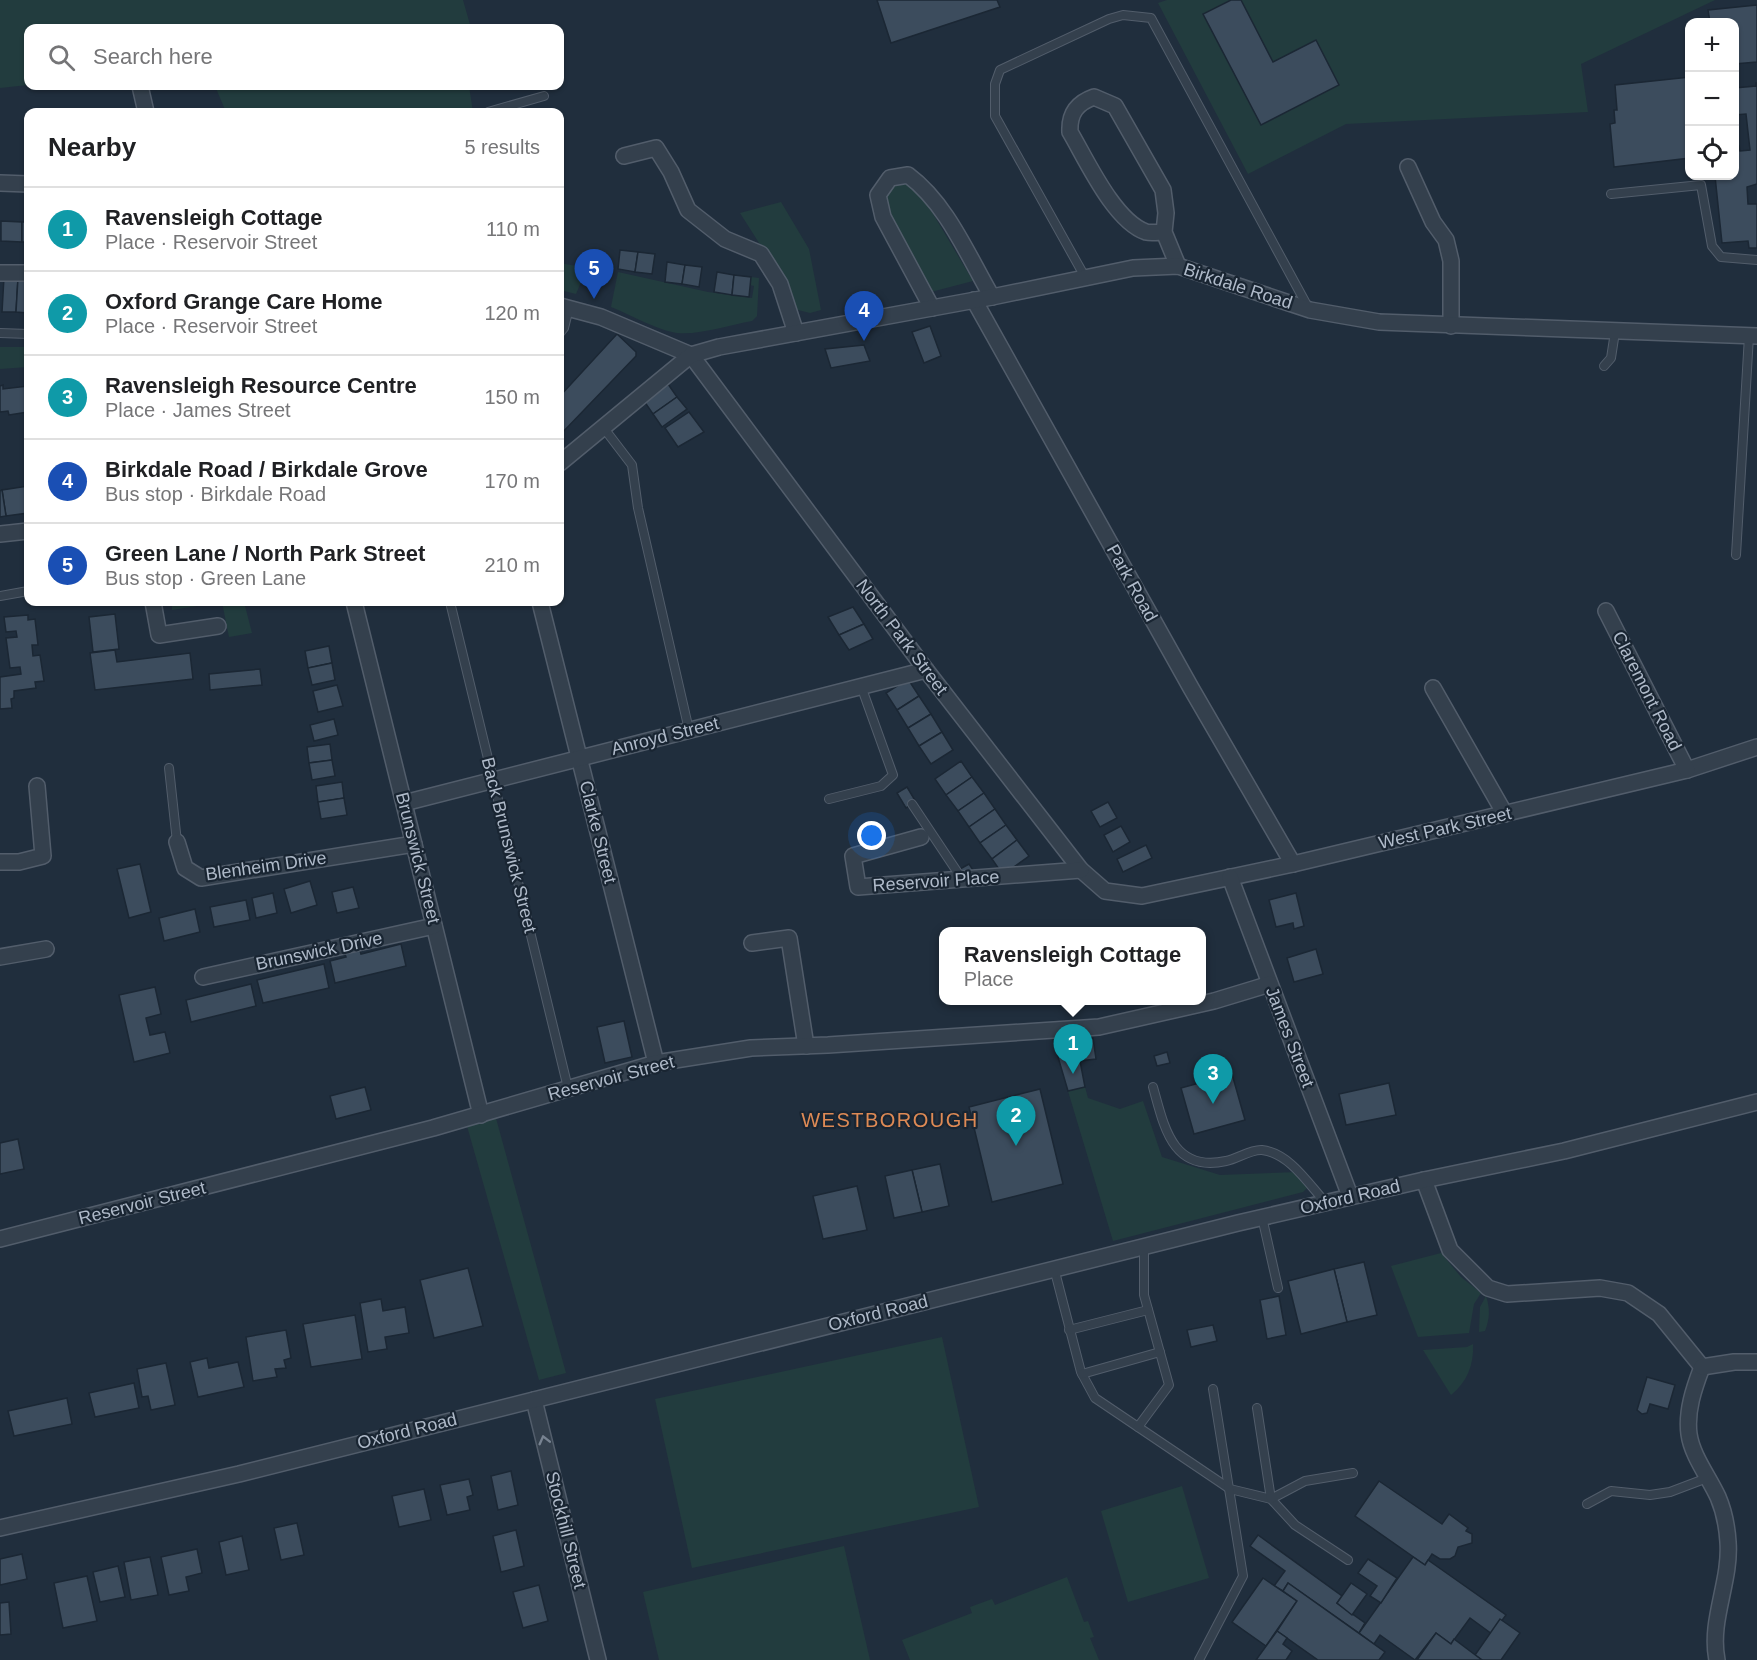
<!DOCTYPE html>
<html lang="en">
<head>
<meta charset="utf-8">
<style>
	body { margin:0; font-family:Helvetica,sans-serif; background:#f6f6f6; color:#202124 }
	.controls { position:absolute; right:18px; top:18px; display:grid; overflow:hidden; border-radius:12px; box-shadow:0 2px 4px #0004 }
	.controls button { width:54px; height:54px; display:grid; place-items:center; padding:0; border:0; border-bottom:2px solid #e0e0e0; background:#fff; color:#202124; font:30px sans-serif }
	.you { position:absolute; left:872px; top:836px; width:21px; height:21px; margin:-15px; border:4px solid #fff; border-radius:50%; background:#1a73e8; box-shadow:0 0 0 9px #1a73e833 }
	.badge { display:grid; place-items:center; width:39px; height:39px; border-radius:50%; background:#db2777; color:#fff; font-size:20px; font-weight:700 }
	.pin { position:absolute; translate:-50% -50px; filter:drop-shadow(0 2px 3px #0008) }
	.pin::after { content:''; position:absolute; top:32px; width:21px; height:18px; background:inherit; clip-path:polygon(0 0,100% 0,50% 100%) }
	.popup { position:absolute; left:939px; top:927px; width:267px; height:78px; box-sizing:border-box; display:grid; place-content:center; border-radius:12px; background:#fff; filter:drop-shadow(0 2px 4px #0005); font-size:20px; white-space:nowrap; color:#757577 }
	.popup b { font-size:22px; color:#202124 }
	.popup::after { content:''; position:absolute; left:50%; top:100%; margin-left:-12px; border:12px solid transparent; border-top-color:#fff }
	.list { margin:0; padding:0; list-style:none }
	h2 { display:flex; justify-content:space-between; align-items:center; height:78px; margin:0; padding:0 24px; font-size:26px }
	h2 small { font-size:20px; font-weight:400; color:#757577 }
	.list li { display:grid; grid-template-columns:39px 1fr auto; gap:18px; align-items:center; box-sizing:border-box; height:84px; padding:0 24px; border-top:2px solid #e0e0e0 }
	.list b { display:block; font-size:22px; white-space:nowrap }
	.list p { margin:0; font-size:20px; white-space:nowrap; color:#757577 }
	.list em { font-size:20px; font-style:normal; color:#757577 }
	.icon { flex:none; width:33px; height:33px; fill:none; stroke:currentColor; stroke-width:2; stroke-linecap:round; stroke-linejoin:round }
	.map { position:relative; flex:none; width:1757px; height:1660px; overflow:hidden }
	.search { position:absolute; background:#fff; box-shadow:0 2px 4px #0004; left:24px; top:24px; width:540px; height:66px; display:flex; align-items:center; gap:15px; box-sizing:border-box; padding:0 21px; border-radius:12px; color:#757577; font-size:22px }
	.panel { position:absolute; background:#fff; box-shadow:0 2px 4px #0004; left:24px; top:108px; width:540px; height:498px; border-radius:12px }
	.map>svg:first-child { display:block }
	.green { fill:#223c3e }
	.building { fill:#3c4c5d; stroke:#1b2734; stroke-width:1.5 }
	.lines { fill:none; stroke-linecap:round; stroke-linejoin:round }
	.lane-casing { stroke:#525d6b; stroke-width:10 }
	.street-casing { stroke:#525d6b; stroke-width:18 }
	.lane { stroke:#34404d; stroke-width:8 }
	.street { stroke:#34404d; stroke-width:15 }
	.oneway { stroke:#788391 }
	.labels { text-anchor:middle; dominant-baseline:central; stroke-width:4.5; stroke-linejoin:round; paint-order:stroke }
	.street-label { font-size:18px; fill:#afbac9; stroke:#192532 }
	.neighbourhood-label { font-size:20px; letter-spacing:1.5px; fill:#de8a55; stroke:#192532 }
</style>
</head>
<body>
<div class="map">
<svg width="1757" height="1660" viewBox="0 0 1757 1660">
	<rect width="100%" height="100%" fill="#202e3d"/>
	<g class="green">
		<polygon points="0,0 463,0 471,28 28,28 28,85 0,88"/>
		<polygon points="1167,0 1715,0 1581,64 1588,112 1346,124 1248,174 1158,3"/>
		<polygon points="215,86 469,86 473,112 226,112"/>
		<polygon points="907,181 920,192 973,281 931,292 888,215 884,195 891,183"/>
		<polygon points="781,202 809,249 821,310 810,313 794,309 784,282 740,213"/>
		<polygon points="560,263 587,268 576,294 560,290"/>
		<path d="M 618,272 L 708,292 L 752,298 L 754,286 L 750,285 L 751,277 L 759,278 L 757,316 L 752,321 C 729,325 701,335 677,333 C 657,330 631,315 611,307 Z"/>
		<polygon points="0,347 28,347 28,367 0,369"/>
		<polygon points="172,602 244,602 252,633 229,637 222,602 172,610"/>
		<polygon points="1085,1087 1088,1098 1120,1109 1143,1101 1162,1157 1220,1175 1299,1172 1310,1185 1303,1192 1113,1241 1068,1091"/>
		<polygon points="494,1111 566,1373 539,1380 465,1119"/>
		<polygon points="1441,1253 1461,1277 1481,1293 1474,1304 1469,1333 1418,1337 1391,1266"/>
		<path d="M 1486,1296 C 1490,1308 1490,1318 1485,1331 L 1479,1332 L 1480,1307 Z"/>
		<polygon points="942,1337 979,1507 692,1568 655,1399"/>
		<path d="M 1473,1344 C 1474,1365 1467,1382 1451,1395 L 1423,1350 L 1467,1347 Z"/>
		<polygon points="1182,1486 1209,1578 1128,1602 1101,1511"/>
		<polygon points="844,1546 870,1660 659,1660 643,1592"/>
		<polygon points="1067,1577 1084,1622 1088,1621 1094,1637 1090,1638 1099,1660 910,1660 902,1640 972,1613 970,1607 992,1599 995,1605"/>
	</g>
	<g class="building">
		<polygon points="877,0 997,0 1000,7 891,43"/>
		<polygon points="1231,0 1241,0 1273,62 1316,40 1339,85 1261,125 1203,14"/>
		<polygon points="1757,5 1757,62 1734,64 1734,22 1710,22 1708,10"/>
		<polygon points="1690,77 1690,158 1614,167 1610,124 1615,123 1614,110 1617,110 1615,85"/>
		<polygon points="1756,83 1757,83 1757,184 1747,187 1748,204 1757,204 1757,248 1749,248 1748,241 1722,243 1715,176 1734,176 1734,147 1739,146 1740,151 1750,150 1746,114 1734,115 1734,88 1756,86"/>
		<polygon points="1,221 22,222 22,242 1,241"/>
		<rect x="22" y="222" width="6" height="20"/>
		<polygon points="620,250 638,252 635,272 618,269"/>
		<polygon points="638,252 655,254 652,274 635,272"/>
		<polygon points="667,262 685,265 682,284 665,282"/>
		<polygon points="685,265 702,267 699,287 682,284"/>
		<polygon points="717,272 734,275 732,295 714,292"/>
		<polygon points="734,275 751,277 749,297 732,295"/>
		<polygon points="4,277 18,278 16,312 2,312"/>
		<polygon points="18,278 28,278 28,313 16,312"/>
		<polygon points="930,326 941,356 924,363 912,332"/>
		<polygon points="617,334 636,352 636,356 560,435 560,396"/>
		<polygon points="864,345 870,361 831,368 825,349"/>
		<polygon points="668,384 677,397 653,414 644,401"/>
		<polygon points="3,385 3,389 28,386 28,412 9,415 8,411 0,412 0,386"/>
		<polygon points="677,397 687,409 662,427 653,414"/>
		<polygon points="689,412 704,432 678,447 665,428"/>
		<polygon points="28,486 28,513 6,516 2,490"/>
		<polygon points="2,490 6,516 0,517 0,491"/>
		<polygon points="853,607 864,624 839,635 828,617"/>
		<polygon points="115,614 119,649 93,652 89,617"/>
		<polygon points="28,615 28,620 35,619 38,645 32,645 33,656 40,655 44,681 35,682 36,688 14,691 14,698 11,699 12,708 0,709 0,677 21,674 20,667 10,668 6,638 17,637 16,631 6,632 4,617"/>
		<polygon points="864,624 873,639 849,650 839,635"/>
		<polygon points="329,646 332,663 308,668 305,651"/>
		<polygon points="115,650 117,662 190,653 193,679 95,690 90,653"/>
		<polygon points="332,663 335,680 312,685 308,668"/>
		<polygon points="260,669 262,685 210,690 209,674"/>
		<polygon points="908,679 919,696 897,710 886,693"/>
		<polygon points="337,685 343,706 318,712 313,691"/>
		<polygon points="919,696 931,714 908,728 897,710"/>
		<polygon points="931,714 942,732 919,746 908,728"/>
		<polygon points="334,719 338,735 314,741 310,725"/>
		<polygon points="942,732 953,750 931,764 919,746"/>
		<polygon points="330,744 332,760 309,763 307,747"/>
		<polygon points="332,760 335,776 312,780 309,763"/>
		<polygon points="961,761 972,777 946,795 935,779"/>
		<polygon points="972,777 984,793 958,811 946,795"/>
		<polygon points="342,782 344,798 318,802 316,786"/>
		<polygon points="907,787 916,802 906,808 897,793"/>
		<polygon points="984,793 995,809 969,827 958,811"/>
		<polygon points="344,798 347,815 321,819 318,802"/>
		<polygon points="1108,802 1117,818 1100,827 1091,811"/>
		<polygon points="995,809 1006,825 980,843 969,827"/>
		<polygon points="1006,825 1017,840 992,859 980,843"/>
		<polygon points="1121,826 1130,842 1113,852 1104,835"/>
		<polygon points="1017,840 1029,856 1003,875 992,859"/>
		<polygon points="1146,845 1152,858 1123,872 1117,859"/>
		<polygon points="140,864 151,912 129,918 117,869"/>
		<polygon points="969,864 973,870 976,877 967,877 960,869"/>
		<polygon points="310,881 317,905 291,913 284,889"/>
		<polygon points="353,887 359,908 337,913 332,892"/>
		<polygon points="273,893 277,913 256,918 252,898"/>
		<polygon points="1296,893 1304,926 1294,929 1293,923 1276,927 1269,900"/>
		<polygon points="246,900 250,920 214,927 210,907"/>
		<polygon points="195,909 200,932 164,941 159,918"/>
		<polygon points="401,944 406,966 335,983 330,961 346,957 344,951 359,947 361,954"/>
		<polygon points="1316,949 1323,974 1294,982 1287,958"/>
		<polygon points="324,964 329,988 263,1003 257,980"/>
		<polygon points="251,984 256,1006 191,1022 186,1000"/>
		<polygon points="155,987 161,1014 146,1018 150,1035 165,1032 170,1053 134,1062 119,995"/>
		<polygon points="624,1021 632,1057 605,1063 597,1027"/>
		<polygon points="1093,1038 1096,1059 1080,1061 1085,1087 1068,1091 1053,1040"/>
		<polygon points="1167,1052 1170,1063 1157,1066 1154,1056"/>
		<polygon points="1232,1074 1245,1120 1194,1134 1181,1088"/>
		<polygon points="1389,1083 1396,1115 1346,1125 1339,1094"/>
		<polygon points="365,1087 371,1110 336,1119 330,1096"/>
		<polygon points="1040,1089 1063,1184 992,1202 969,1107"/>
		<polygon points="18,1139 24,1169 0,1174 0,1143"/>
		<polygon points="940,1164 949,1206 922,1212 912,1170"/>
		<polygon points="912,1170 922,1212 894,1218 885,1176"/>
		<polygon points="857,1186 867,1230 823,1239 813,1196"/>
		<polygon points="1364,1262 1377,1315 1347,1322 1334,1269"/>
		<polygon points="468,1268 483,1326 434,1338 420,1280"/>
		<polygon points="1334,1269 1347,1322 1301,1334 1288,1281"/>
		<polygon points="1279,1296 1286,1335 1267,1339 1260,1300"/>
		<polygon points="381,1299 383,1311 405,1307 409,1333 385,1337 387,1349 368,1352 360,1303"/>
		<polygon points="355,1315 362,1359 311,1367 303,1324"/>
		<polygon points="1213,1325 1217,1341 1191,1347 1187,1330"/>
		<polygon points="286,1330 291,1358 284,1360 286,1368 275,1369 277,1377 253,1381 246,1337"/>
		<polygon points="207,1358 209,1368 238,1362 244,1387 198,1397 190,1362"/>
		<polygon points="166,1363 175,1405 151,1410 148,1396 142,1397 137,1369"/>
		<polygon points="1647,1377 1675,1385 1668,1409 1650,1404 1647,1413 1642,1414 1637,1410"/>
		<polygon points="134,1383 139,1408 95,1417 89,1393"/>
		<polygon points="67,1398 72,1424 14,1436 8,1411"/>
		<polygon points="511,1471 518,1505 498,1510 491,1476"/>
		<polygon points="469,1479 473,1495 467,1497 470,1510 447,1515 440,1485"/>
		<polygon points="1379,1481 1442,1524 1449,1514 1468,1528 1466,1531 1472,1534 1472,1543 1458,1547 1455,1556 1450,1559 1440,1559 1432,1554 1425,1565 1355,1516"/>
		<polygon points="424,1489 431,1520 399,1527 392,1496"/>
		<polygon points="297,1523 304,1555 281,1560 274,1528"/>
		<polygon points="516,1530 524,1566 501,1572 493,1536"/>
		<polygon points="1258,1535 1342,1596 1337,1603 1365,1623 1359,1633 1288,1583 1283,1591 1274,1586 1285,1571 1250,1546"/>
		<polygon points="242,1536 249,1570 226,1575 219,1542"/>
		<polygon points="197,1549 202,1573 186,1577 189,1591 169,1595 161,1557"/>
		<polygon points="22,1554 27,1579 0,1585 0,1559"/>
		<polygon points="150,1557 158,1595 131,1600 124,1562"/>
		<polygon points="1413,1557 1425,1565 1428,1560 1506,1615 1492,1634 1470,1618 1451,1644 1436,1633 1415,1660 1380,1635 1374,1644 1359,1633"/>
		<polygon points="1368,1559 1397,1578 1381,1603 1370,1596 1377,1586 1358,1573"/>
		<polygon points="118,1566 125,1597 100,1602 93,1572"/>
		<polygon points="87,1576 97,1621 63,1628 54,1583"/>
		<polygon points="1263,1578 1297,1601 1266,1646 1232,1622"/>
		<polygon points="1288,1583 1385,1652 1379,1660 1318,1660 1277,1631 1297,1601 1283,1591"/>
		<polygon points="1351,1583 1367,1594 1352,1615 1337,1603"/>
		<polygon points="539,1585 548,1621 523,1628 513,1592"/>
		<polygon points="9,1602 11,1634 0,1635 0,1603"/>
		<polygon points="1500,1619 1520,1633 1501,1660 1482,1660 1475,1655"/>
		<polygon points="1277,1631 1287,1638 1283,1644 1292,1651 1286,1660 1256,1660"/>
		<polygon points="1436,1633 1451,1644 1454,1639 1482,1660 1417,1660"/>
	</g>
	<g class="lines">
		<g class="lane-casing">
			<g id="lane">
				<polyline points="488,112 544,96"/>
				<polyline points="1611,194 1701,185 1712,246 1721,257 1757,260"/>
				<polyline points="1085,277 995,116 995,84 1000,70 1109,19 1123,15 1151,18 1309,309"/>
				<polyline points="0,333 28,334"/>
				<polyline points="560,333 564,328 569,308"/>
				<polyline points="1604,366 1611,358 1615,332"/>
				<polyline points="603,427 632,465 638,508 689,730"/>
				<polyline points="1736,555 1749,336"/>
				<polyline points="0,596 28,591"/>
				<polyline points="450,602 568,1088"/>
				<polyline points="169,768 177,842"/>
				<polyline points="829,799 881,786 893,775 861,686"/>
				<polyline points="912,804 962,879"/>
				<path d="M 1153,1087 C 1164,1126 1172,1173 1226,1161 C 1237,1159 1251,1149 1262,1150 C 1289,1153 1308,1183 1325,1202"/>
				<polyline points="1262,1217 1278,1288"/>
				<polyline points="1054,1268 1081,1372 1095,1398 1230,1489 1271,1499 1295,1525 1348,1560"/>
				<polyline points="1069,1330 1148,1310"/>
				<polyline points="1082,1374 1160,1352"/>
				<polyline points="1257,1408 1271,1499 1305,1481 1353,1473"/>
				<polyline points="1138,1427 1169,1385 1144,1295 1144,1246"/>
				<polyline points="1587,1504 1611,1491 1650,1495 1670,1492 1707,1478"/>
				<polyline points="1199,1660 1243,1576 1213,1389"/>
			</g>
		</g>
		<g class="street-casing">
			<g id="street">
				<polyline points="140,86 146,112"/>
				<polyline points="624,156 656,148 671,172 688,210 725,239 761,254 780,284 796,333"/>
				<polyline points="1408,167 1433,222 1446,240 1451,261 1451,326"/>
				<polyline points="0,183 28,184"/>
				<path d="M 1164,232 C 1159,232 1151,233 1146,232 C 1114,221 1086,159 1070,132 C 1069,113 1077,103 1094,97 L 1115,106 L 1163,190 L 1166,213 L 1164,232 L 1178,266"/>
				<polyline points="0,273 28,273"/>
				<polyline points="974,300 1191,688 1293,864"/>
				<polyline points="560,306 601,317 691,355 926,670 1081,870 1105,891 1142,896 1293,864 1687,770 1757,747"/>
				<path d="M 932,308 L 883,217 L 878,195 L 890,178 L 908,175 C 947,204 968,256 992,297"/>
				<polyline points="560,463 691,355 719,347 992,297 1133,268 1178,266 1310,310 1379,322 1757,336"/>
				<polyline points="0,534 28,531"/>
				<polyline points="153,602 159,635 218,626"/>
				<polyline points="354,602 481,1115"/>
				<polyline points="540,602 656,1063"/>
				<polyline points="1606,611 1687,770"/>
				<polyline points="1433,688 1505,814"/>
				<polyline points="404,803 926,670"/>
				<polyline points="921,837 853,856 858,887 1081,870"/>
				<polyline points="177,842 185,868 201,878 414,844"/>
				<polyline points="0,862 19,862 43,856 37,786"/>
				<polyline points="1230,877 1350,1196"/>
				<polyline points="752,943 789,938 806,1046"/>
				<polyline points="0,957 46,949"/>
				<polyline points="203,977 434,926"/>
				<polyline points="1424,1180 1450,1250 1488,1288 1507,1294 1600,1288 1628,1293 1659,1314 1702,1367"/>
				<polyline points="0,1239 433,1128 656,1063 751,1048 828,1045 1099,1027 1214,1001 1270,984"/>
				<path d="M 1702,1367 C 1694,1388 1686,1411 1689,1434 C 1692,1456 1709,1477 1718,1497 C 1724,1511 1727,1526 1728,1542 C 1731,1582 1709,1620 1717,1660"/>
				<polyline points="1702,1367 1734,1362 1757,1362"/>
				<polyline points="534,1400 598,1660"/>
				<polyline points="0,1528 239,1474 1238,1223 1424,1180 1564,1151 1757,1102"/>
			</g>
		</g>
		<use href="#lane" class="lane"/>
		<use href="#street" class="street"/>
	</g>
	<defs><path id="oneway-chevron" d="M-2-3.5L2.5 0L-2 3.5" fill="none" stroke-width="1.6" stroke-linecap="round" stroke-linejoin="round" transform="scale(1.5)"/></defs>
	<use class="oneway" href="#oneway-chevron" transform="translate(544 1440) rotate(-104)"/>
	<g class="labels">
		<g class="street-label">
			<text transform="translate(1238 286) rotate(18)">Birkdale Road</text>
			<text transform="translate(1132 583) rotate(61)">Park Road</text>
			<text transform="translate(902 637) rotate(53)">North Park Street</text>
			<text transform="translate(1647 691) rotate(63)">Claremont Road</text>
			<text transform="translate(665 736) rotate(-14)">Anroyd Street</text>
			<text transform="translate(1445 828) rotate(-13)">West Park Street</text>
			<text transform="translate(598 832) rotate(76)">Clarke Street</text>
			<text transform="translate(509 845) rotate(76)">Back Brunswick Street</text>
			<text transform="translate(418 858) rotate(76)">Brunswick Street</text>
			<text transform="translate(266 866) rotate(-8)">Blenheim Drive</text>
			<text transform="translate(936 881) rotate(-4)">Reservoir Place</text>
			<text transform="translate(319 951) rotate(-12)">Brunswick Drive</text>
			<text transform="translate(1290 1037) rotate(69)">James Street</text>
			<text transform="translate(611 1078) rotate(-15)">Reservoir Street</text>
			<text transform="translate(1350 1197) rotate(-13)">Oxford Road</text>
			<text transform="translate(142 1203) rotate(-14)">Reservoir Street</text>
			<text transform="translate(878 1313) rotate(-14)">Oxford Road</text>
			<text transform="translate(407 1431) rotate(-14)">Oxford Road</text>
			<text transform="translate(566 1530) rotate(76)">Stockhill Street</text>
		</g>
		<g class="neighbourhood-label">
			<text x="890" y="1120">WESTBOROUGH</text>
		</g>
	</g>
</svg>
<div class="controls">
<button>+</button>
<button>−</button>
<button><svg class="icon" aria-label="locate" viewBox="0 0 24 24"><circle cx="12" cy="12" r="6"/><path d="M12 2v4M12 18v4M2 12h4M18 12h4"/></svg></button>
</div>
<div class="you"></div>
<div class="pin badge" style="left:1073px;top:1074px;background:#0f9aa8">1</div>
<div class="popup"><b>Ravensleigh Cottage</b>Place</div>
<div class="pin badge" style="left:1016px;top:1146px;background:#0f9aa8">2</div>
<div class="pin badge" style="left:1213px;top:1104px;background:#0f9aa8">3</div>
<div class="pin badge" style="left:864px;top:341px;background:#1a4fb4">4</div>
<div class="pin badge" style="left:594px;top:299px;background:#1a4fb4">5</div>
<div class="search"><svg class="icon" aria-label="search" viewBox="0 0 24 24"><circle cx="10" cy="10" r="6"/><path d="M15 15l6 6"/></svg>Search here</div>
<section class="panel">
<h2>Nearby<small>5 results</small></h2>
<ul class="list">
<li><span class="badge" style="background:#0f9aa8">1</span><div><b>Ravensleigh Cottage</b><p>Place · Reservoir Street</p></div><em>110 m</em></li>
<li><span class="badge" style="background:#0f9aa8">2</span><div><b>Oxford Grange Care Home</b><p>Place · Reservoir Street</p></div><em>120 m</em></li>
<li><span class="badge" style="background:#0f9aa8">3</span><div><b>Ravensleigh Resource Centre</b><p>Place · James Street</p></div><em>150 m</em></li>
<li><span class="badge" style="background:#1a4fb4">4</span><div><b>Birkdale Road / Birkdale Grove</b><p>Bus stop · Birkdale Road</p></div><em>170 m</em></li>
<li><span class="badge" style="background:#1a4fb4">5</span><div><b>Green Lane / North Park Street</b><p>Bus stop · Green Lane</p></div><em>210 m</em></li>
</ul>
</section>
</div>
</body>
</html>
